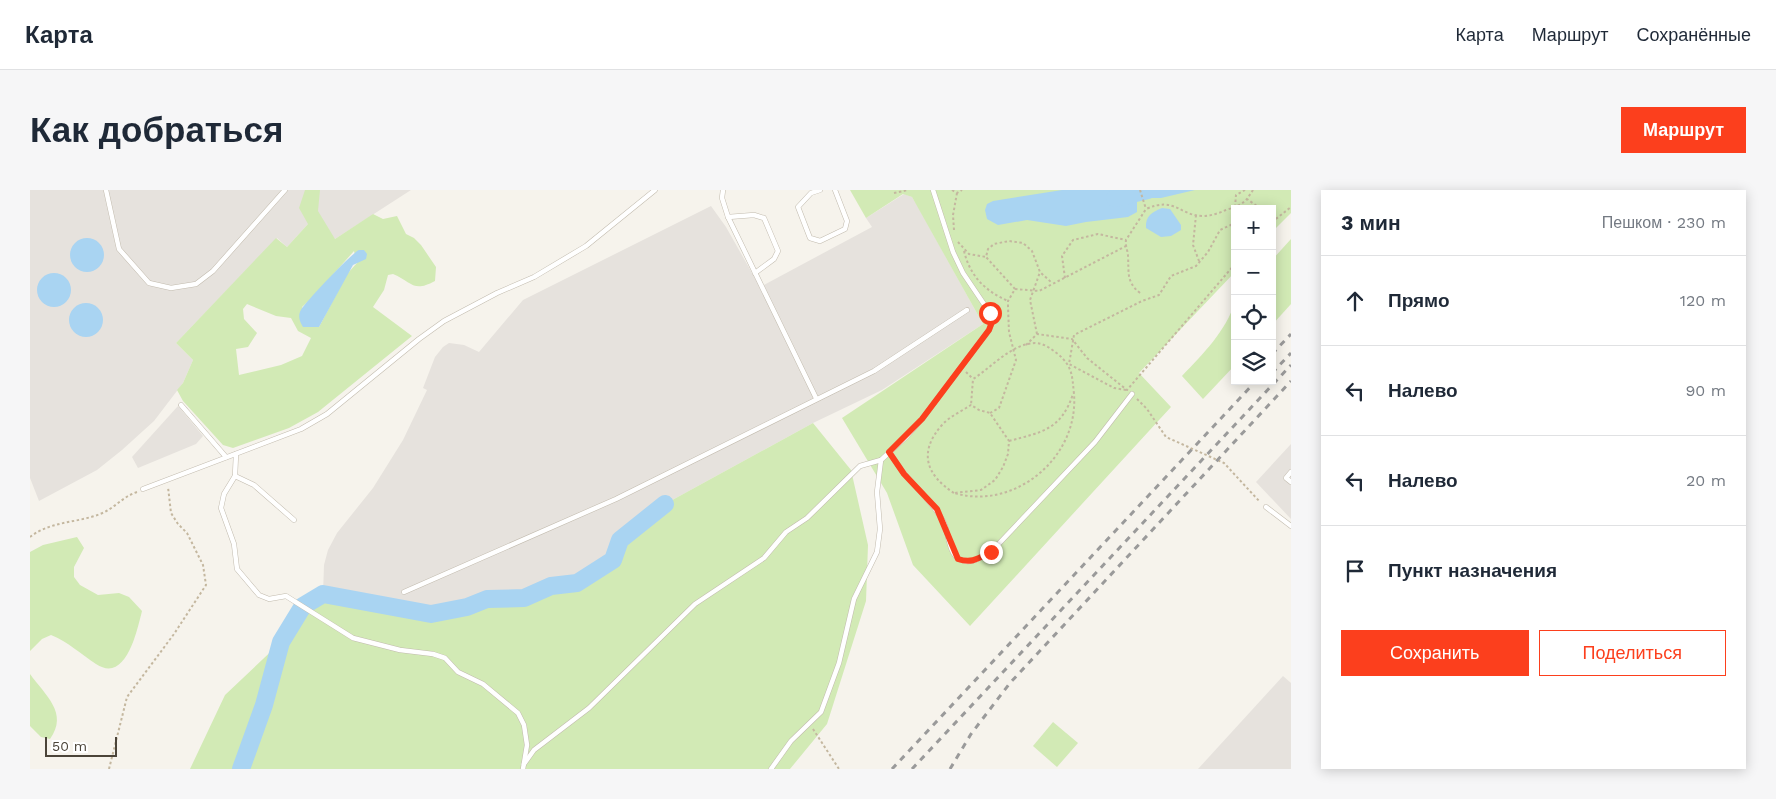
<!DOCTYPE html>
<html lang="ru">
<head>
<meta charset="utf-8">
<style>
	body { margin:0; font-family:"Work Sans",sans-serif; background:#f6f6f7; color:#1f2937 }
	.controls { position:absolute; right:15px; top:15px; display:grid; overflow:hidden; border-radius:0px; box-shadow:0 2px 12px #0003 }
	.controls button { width:45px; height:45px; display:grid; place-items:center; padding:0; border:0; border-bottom:1px solid #e0e1e3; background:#fff; color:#1f2937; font:25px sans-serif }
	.scale { position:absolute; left:15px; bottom:12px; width:72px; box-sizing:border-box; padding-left:5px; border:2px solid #4b4439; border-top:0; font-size:14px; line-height:18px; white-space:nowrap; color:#4b4439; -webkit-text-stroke:4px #fff; paint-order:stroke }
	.stop { position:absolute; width:15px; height:15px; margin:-11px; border:4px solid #fc3f1d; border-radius:50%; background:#fff }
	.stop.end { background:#fc3f1d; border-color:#fff; box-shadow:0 1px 5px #0008 }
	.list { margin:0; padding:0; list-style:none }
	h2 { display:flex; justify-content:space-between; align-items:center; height:65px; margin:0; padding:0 20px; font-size:21px }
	h2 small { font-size:16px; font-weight:400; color:#747a83 }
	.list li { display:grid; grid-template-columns:32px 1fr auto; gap:15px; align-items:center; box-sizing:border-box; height:90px; padding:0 20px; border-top:1px solid #e0e1e3 }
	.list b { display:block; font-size:19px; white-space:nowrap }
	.list em { font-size:16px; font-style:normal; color:#747a83 }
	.actions { display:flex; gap:10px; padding:15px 20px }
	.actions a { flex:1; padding:11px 0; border:1px solid #fc3f1d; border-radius:0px; text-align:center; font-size:18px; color:#fc3f1d }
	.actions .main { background:#fc3f1d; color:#fff }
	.icon { flex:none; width:28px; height:28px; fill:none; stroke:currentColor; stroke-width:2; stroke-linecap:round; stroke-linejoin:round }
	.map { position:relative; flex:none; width:1261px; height:579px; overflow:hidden; border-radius:0px }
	header { display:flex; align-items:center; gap:30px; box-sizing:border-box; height:70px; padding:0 25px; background:#fff; border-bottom:1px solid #e0e1e3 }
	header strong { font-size:24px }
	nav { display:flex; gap:28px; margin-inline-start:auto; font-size:18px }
	.intro { display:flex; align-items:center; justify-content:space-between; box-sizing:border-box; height:120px; padding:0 30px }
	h1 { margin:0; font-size:35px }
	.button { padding:12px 22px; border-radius:0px; background:#fc3f1d; color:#fff; font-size:18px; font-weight:700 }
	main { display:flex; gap:30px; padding:0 30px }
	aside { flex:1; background:#fff; border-radius:0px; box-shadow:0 2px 12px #0003 }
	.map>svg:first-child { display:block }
	.industrial { fill:#e6e2dd }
	.green { fill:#d2eab5; fill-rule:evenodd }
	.water { fill:#a9d4f2 }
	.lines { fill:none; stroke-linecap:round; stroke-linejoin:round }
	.river { stroke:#a9d4f2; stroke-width:18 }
	.lane-casing { stroke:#c2bbae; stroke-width:5.5 }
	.path { stroke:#c4b79f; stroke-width:2; stroke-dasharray:2.5 2.5; stroke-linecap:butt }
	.lane { stroke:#fff; stroke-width:4.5 }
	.rail { stroke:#9a9a9a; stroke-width:3; stroke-dasharray:6 6; stroke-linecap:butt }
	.route { stroke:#fc3f1d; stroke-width:6 }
</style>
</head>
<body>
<header>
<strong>Карта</strong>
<nav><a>Карта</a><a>Маршрут</a><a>Сохранённые</a></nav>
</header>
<div class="intro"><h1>Как добраться</h1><a class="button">Маршрут</a></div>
<main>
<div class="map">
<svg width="1261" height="579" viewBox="0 0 1261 579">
	<rect width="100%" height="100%" fill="#f6f3ec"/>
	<g class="industrial">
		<polygon points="0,0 381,0 305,49 278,34 257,57 247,48 146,153 163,170 153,193 124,231 92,260 67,280 9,311 0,288"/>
		<polygon points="874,4 882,7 887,15 953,134 852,200 783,233 635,314 590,350 583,370 547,393 521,396 494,408 457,409 437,417 401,424 293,404 294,375 298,360 307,343 343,298 373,250 397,200 393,198 405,167 413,157 419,153 434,155 449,162 493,110 681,16 696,37 730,97 842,37 836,28"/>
		<polygon points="148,216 173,246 166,254 108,278 102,267"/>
		<polygon points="1261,254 1261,329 1226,292"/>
		<polygon points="1253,486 1261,493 1261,579 1168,579"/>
	</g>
	<g class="green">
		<path d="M 275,0 L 290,0 L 288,21 L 305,49 L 343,24 L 353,29 L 367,26 L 376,44 L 384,48 L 391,55 L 406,77 L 405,91 C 383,103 382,92 363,84 L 358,85 L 354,100 L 343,117 L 382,146 L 288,222 L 259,238 L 203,258 L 193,255 L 153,211 L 147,200 L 153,193 L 163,170 L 146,153 L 246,48 L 257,57 L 278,34 L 269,18 ZM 324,61 L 327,73 L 317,84 L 289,137 L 272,117 L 284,106 ZM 217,114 L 246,126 L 261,128 L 268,141 L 281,148 L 272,166 L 251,175 L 209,185 L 206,159 L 218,157 L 227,143 L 214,129 L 213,119 Z"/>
		<polygon points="820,0 1261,0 1261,23 1242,42 1242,19 1205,19 1205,82 1109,183 1141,217 940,436 883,375 857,303 812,228 953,134 882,7 873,4 836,28"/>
		<polygon points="1261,49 1261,114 1242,135 1242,70"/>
		<path d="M 1205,112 L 1205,175 L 1173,209 L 1152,186 C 1173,164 1196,141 1205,112 Z"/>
		<polygon points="783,233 821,280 838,355 836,411 797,534 760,579 160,579 195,505 251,452 273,416 293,404 401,424 437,417 457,409 494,408 521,396 547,393 583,370 590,350 635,314"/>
		<path d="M 47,347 L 54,358 L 44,377 L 44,387 L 50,395 L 68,405 L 89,403 L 99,407 L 112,421 C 107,441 96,494 66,474 C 51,464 38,452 21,445 L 12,449 L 0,461 L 0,362 L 13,355 Z"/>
		<path d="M 0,484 C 15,505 39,523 20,549 L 11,547 L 0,536 Z"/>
		<polygon points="1023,532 1048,553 1027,577 1003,556"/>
	</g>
	<g class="water">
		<polygon points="1032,0 1107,0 1107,22 1098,27 1056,32 1036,36 997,30 968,35 957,29 955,20 957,14 963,11"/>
		<polygon points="1115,0 1165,0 1131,8 1121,8"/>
		<path d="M 1132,18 L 1140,19 L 1151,35 L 1151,40 L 1141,46 L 1131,47 L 1116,38 C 1115,26 1122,22 1132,18 Z"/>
		<circle cx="57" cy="65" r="17"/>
		<path d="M 329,60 L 334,60 L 337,64 L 336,69 L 323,75 L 289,137 L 273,137 C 270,132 268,127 270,122 C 271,116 323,62 329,60 Z"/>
		<circle cx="24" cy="100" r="17"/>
		<circle cx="56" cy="130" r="17"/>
	</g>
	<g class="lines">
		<g class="river">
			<polyline points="1085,8 1118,0"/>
			<polyline points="211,579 234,515 251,452 273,416 293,404 401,424 437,417 457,409 494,408 521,396 547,393 583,370 590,350 635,314"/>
		</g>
		<g class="lane-casing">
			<g id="lane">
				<polyline points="76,0 89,59 119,93 141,98 166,94 183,81 255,0"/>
				<polyline points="693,0 692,8 698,27 786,208"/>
				<polyline points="790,0 781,3 768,17 780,48 790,51 815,39 817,31 805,0"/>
				<polyline points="698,27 724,25 734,28 748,61 744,69 725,83"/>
				<polyline points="151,215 196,267"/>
				<path d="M 859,262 C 865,270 870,279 877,287 C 889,301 904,314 913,331 C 919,342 918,362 929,369 C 940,376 951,367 961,362 L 1065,252 L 1102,204"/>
				<polyline points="206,264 205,286 194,304 191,318 204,354 207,379 229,405 239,409 256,406 323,448 370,460 403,464 415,468 428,482 453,494 488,523 494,535 497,555 493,579"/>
				<polyline points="1261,282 1256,288 1261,292"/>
				<polyline points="205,286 224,295 264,330"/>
				<polyline points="113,299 271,239 297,224 389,149 414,131 467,103 504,87 556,56 625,0"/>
				<polyline points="1236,317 1261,336"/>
				<polyline points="374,402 586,309 844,181 937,120"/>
				<polyline points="494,574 504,560 559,518 665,414 734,368 756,342 777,328 830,276 851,270 877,246 892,229 959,140 962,132 960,123 933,83 923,62 903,0"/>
				<polyline points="741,579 761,551 791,522 809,473 824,409 847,362 850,339 847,302 851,270"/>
			</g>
		</g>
		<g class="path">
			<polyline points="922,0 927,3 932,0"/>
			<polyline points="1110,0 1116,19"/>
			<polyline points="1223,0 1217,9 1231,19"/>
			<polyline points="864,3 878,0"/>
			<polyline points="1205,17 1206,5 1215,0"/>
			<polyline points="1166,25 1163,55 1169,71"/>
			<polyline points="1242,32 1261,17"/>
			<polyline points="924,40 923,25 927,3"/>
			<polyline points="928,52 939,64 956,67"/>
			<path d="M 934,61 C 940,86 955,101 978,111"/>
			<polyline points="1035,88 1032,66 1043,50 1068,44 1096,50"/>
			<polyline points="985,99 956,67 958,59 964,54 979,51 993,53 1002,61 1010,82 1021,92"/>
			<path d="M 1110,103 C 1096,92 1099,82 1098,66 C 1098,61 1095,56 1096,50 L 1116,19 C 1145,6 1150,26 1173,26 C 1181,26 1189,23 1196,20 C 1205,17 1210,16 1217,9"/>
			<polyline points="1007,144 1000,110 1010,82"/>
			<polyline points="996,155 1007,144 1042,149 1057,168 1097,200 1205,74"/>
			<polyline points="936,182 943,189"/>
			<polyline points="1096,200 1084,198 1039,174 1044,145 1112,111 1129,105 1141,86 1166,76 1178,62 1190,40 1205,33"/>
			<polyline points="1107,209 1117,219 1136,247 1194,273 1230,312"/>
			<polyline points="960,223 969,218 986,170 979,142 978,117 978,111 985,99 1009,101 1096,56"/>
			<path d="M 979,251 C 1012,242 1031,240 1043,204"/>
			<path d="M 924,303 C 896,285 888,262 912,235 C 920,226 932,221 941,215 L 949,220 L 960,223 L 979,251 L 978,264 L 973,277 L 965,290 L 951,300 L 924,303 C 984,321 1049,268 1044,204 C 1042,186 1043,177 1028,164 C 1021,159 1014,153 1005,153 C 981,154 962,177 943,189 L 941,215"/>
			<path d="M 0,347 C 20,331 48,333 70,324 C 84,319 92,307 107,302"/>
			<polyline points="783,539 809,579"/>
			<polyline points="79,579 97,507 144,444 176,395 173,375 157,343 148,334 141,323 138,297"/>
		</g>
		<use href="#lane" class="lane"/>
		<g class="rail">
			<polyline points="1242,164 1261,144"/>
			<polyline points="1242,183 1261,163"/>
			<polyline points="862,579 1226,191"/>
			<polyline points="882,579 1261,175"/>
			<polyline points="920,579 941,544 980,493 1261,191"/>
		</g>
	</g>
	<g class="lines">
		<path class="route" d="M 960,123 L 962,132 L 959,140 L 892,229 L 859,262 L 874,284 L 907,319 L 928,369 C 942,374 949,368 961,362"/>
	</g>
</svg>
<div class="controls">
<button>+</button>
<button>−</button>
<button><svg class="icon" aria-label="locate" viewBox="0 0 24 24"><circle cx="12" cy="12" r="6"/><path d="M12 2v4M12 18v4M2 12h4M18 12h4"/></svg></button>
<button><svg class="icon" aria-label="layers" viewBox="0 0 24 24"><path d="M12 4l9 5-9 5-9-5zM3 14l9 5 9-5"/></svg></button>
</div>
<div class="scale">50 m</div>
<div class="stop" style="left:960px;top:123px"></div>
<div class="stop end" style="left:961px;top:362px"></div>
</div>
<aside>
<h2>3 мин<small>Пешком · 230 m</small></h2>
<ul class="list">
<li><svg class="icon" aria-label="ahead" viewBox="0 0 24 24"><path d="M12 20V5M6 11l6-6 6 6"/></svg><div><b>Прямо</b></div><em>120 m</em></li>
<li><svg class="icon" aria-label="left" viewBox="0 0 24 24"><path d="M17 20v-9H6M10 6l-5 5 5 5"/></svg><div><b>Налево</b></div><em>90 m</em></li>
<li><svg class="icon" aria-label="left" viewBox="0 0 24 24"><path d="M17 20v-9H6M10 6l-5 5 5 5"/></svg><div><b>Налево</b></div><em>20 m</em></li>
<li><svg class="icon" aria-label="arrive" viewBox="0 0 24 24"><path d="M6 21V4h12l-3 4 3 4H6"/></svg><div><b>Пункт назначения</b></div></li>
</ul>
<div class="actions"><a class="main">Сохранить</a><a>Поделиться</a></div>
</aside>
</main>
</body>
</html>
